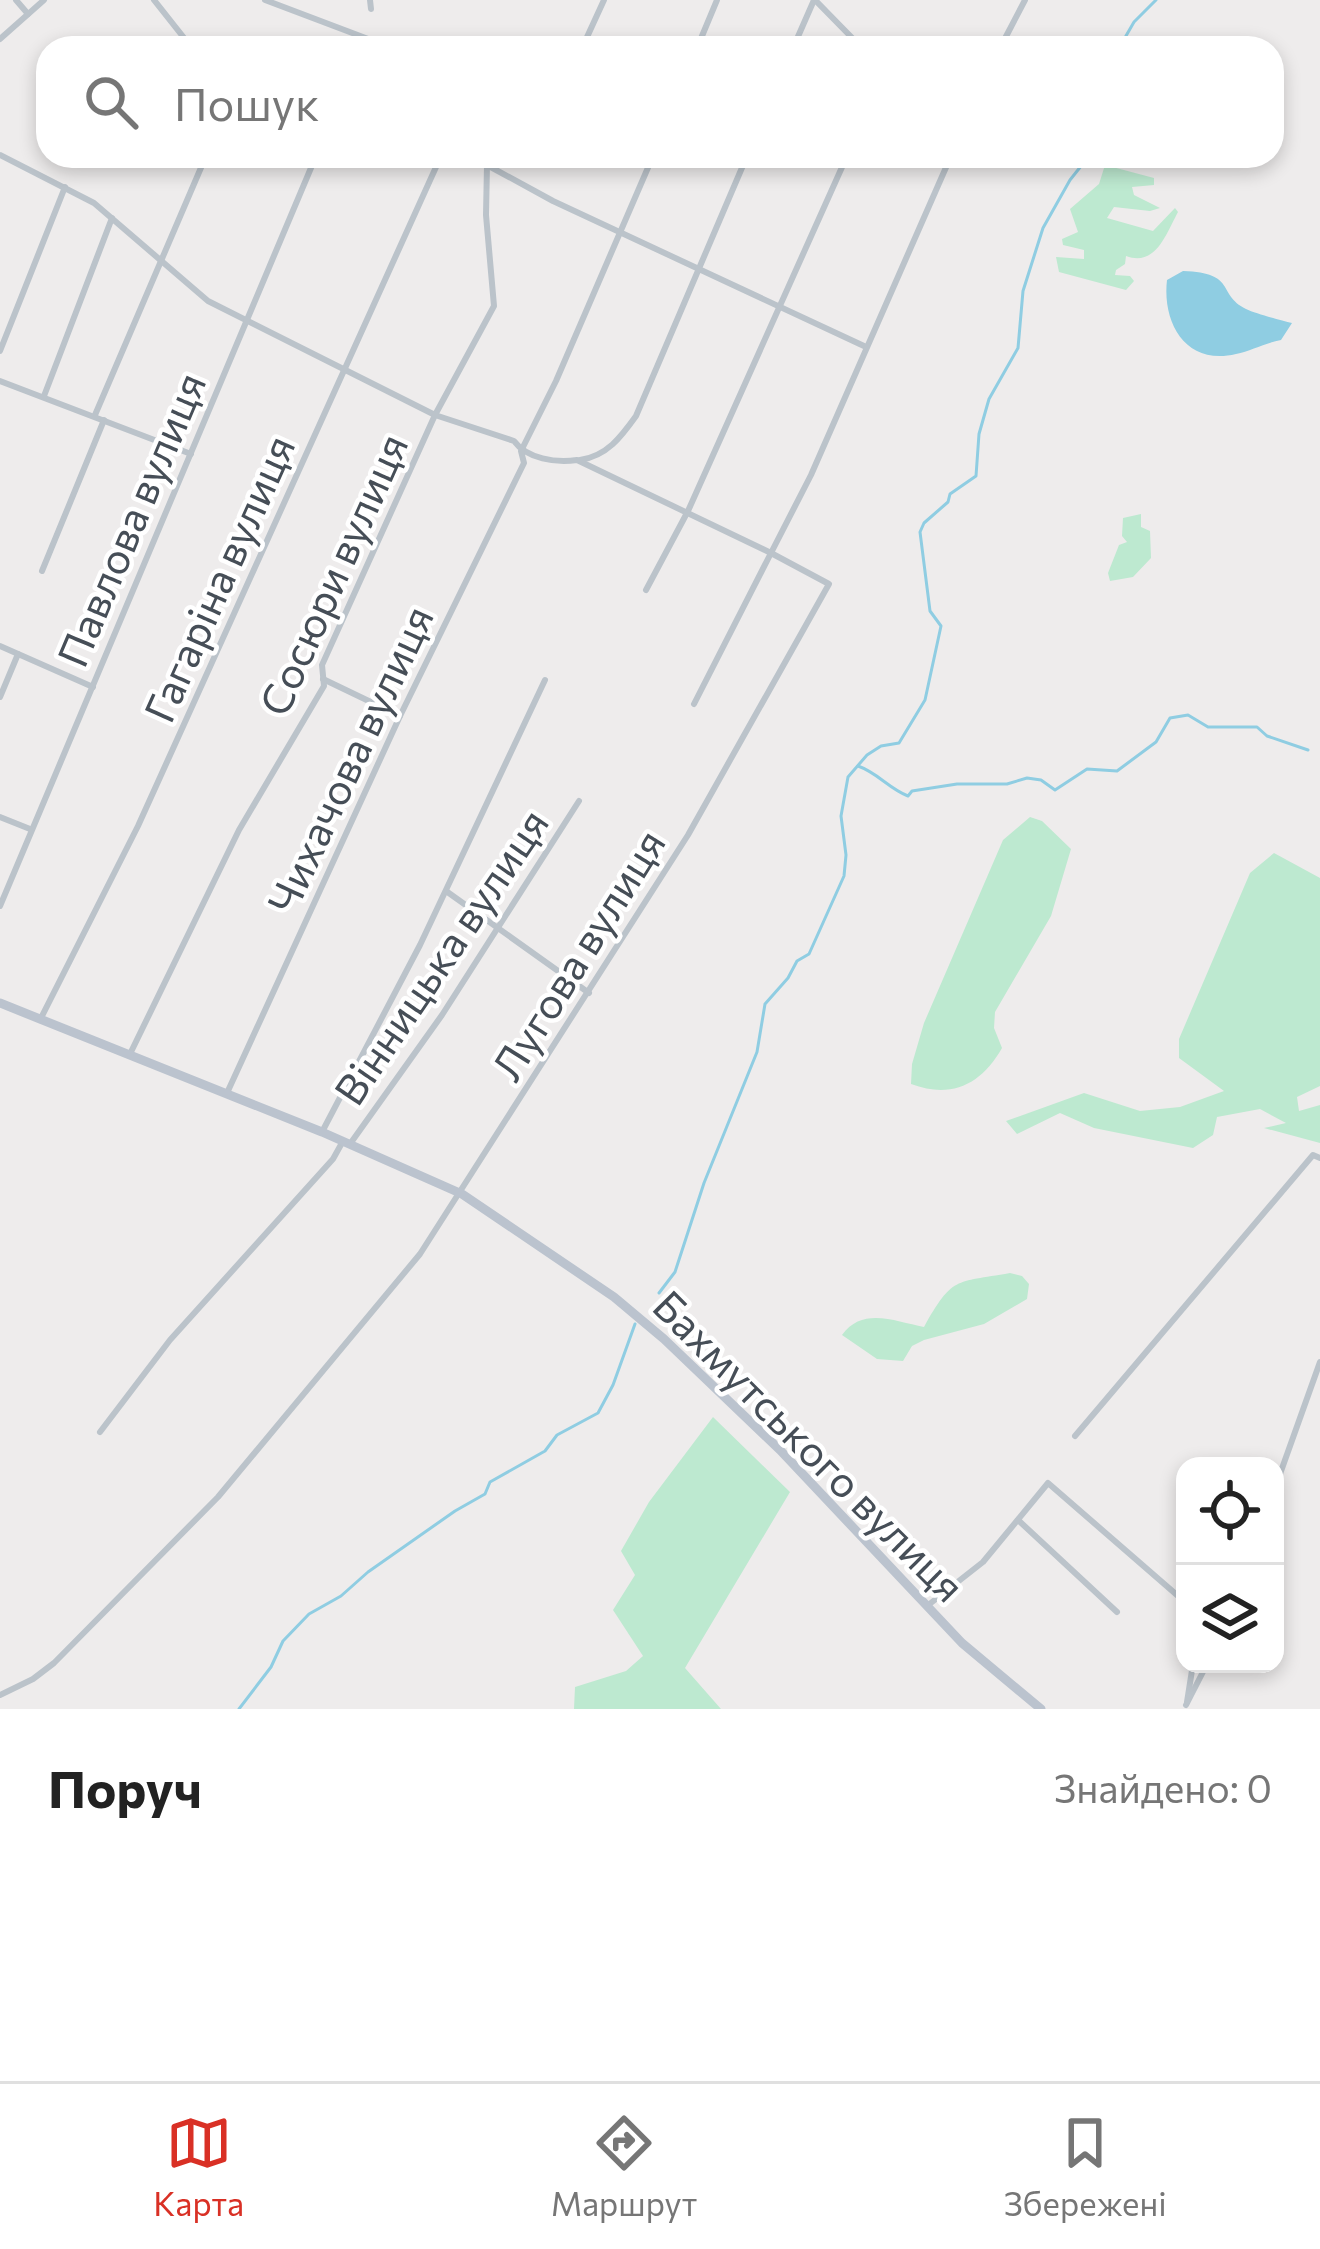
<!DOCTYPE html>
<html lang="uk">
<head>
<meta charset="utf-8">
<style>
	body { margin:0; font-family:Commissioner,sans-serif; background:#f6f6f6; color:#222 }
	.controls { position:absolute; right:36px; bottom:36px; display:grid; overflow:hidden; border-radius:24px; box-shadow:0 6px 18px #0003 }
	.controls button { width:108px; height:108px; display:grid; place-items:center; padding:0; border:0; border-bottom:3px solid #e0e0e0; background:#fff; color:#222; font:60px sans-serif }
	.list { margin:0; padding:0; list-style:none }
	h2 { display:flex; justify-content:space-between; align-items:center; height:156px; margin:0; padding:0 48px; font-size:51px }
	h2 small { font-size:39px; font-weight:400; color:#767676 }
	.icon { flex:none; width:66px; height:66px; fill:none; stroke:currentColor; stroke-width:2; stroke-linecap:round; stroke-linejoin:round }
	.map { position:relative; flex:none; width:1320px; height:1709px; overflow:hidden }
	.search { position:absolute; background:#fff; box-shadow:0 6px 18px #0003; left:36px; right:36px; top:36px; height:132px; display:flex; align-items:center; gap:30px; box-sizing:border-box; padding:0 42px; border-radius:36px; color:#767676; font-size:45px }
	.sheet { height:372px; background:#fff }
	nav { display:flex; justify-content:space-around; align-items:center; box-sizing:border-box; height:168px; border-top:3px solid #e0e0e0; background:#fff; font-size:33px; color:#767676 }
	nav a { display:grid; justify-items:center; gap:6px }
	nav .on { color:#d93025 }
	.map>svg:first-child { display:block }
	.green { fill:#bde9d0 }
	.water { fill:#8fcde2 }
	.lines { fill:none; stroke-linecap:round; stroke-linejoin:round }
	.stream { stroke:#8fcde2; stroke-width:3 }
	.minor { stroke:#bbc3ca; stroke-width:6 }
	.secondary { stroke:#bbc3ce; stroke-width:9 }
	.labels { text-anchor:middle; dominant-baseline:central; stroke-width:9; stroke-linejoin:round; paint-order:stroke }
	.street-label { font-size:42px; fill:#464e57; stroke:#fff }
</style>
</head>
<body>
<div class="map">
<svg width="1320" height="1709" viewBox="0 0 1320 1709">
	<rect width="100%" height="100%" fill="#eeecec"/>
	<g class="green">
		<path d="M 1105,165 L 1154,178 L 1154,185 L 1132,187 L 1134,195 L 1160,208 L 1150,211 L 1114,207 L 1107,218 L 1153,231 L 1175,208 L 1178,212 C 1166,234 1156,267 1126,256 L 1125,264 L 1116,270 L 1115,275 L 1130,276 L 1134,281 L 1126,290 L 1059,272 L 1056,257 L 1084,259 L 1084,250 L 1063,245 L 1062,239 L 1078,232 L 1070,209 L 1099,184 Z"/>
		<polygon points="1141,514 1141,527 1150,531 1151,558 1133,577 1110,581 1108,573 1119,545 1127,542 1122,536 1123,518"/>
		<path d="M 1030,817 L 1042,821 L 1071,849 L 1051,916 L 995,1012 L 994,1028 L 1002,1048 C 981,1085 951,1099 911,1084 L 912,1064 L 924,1023 L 1003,840 Z"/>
		<polygon points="1274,853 1320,878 1320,1086 1297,1097 1299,1111 1320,1105 1320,1143 1264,1128 1286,1123 1260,1109 1217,1117 1213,1135 1193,1148 1094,1128 1060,1113 1017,1134 1006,1121 1084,1093 1140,1111 1180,1107 1224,1091 1179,1058 1179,1039 1250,873"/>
		<path d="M 1010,1273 L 1022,1276 L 1029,1284 L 1027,1299 L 984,1324 L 924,1340 L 912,1346 L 903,1361 L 877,1359 L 842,1335 C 863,1306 896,1322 924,1327 C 953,1276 954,1283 1010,1273 Z"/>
		<polygon points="713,1417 790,1492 685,1668 721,1709 574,1709 575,1687 626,1671 643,1656 613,1610 635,1575 621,1551 649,1502"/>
	</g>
	<path class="water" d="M 1183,271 C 1238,273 1216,294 1246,309 C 1256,314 1281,320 1292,323 L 1281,340 C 1265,343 1251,351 1236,354 C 1186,366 1162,323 1167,280 Z"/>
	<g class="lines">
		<g class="stream">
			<polyline points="1119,48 1134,22 1156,0"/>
			<path d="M 858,766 C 878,773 888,788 908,796 L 912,791 L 957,784 L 1007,784 L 1027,778 L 1041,780 L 1055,790 L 1087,769 L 1117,771 L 1156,742 L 1170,718 L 1188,715 L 1208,727 L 1257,727 L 1267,736 L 1308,750"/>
			<polyline points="659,1293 675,1272 704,1183 757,1052 765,1004 788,978 797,961 809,954 844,876 846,855 841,816 848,777 867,755 881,746 899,743 925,700 941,626 930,611 920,532 924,523 948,502 950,494 976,476 979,434 989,399 1018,348 1023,291 1043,228 1070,180 1089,156"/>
			<polyline points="239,1709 271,1667 283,1641 309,1614 341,1596 368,1572 455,1511 485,1494 490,1482 545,1451 557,1435 598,1413 613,1385 635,1324"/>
		</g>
		<g class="minor">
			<polyline points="16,0 28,14"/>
			<polyline points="154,0 192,48"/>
			<polyline points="265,0 392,48"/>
			<polyline points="370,0 371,9"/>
			<polyline points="815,0 862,48"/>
			<polyline points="0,39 44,0"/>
			<polyline points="582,48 604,0"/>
			<polyline points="697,48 717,0"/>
			<polyline points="793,48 814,0"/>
			<polyline points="1000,48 1025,0"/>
			<path d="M 0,155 L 94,203 L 208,301 L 435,415 L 514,441 C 527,459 556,463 577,460 L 771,553 L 694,704"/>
			<polyline points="461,156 487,165 553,201 864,346"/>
			<polyline points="0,351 65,187"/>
			<polyline points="0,381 191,454"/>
			<polyline points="44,396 112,218"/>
			<polyline points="95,415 206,156"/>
			<path d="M 580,460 C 607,456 621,437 636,416 L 747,156"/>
			<polyline points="42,571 104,420"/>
			<polyline points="646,590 688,511 847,156"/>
			<polyline points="0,646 93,687"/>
			<polyline points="323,679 400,716"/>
			<polyline points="0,697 18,654"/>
			<polyline points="0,817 30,829"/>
			<polyline points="446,891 589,993"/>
			<polyline points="0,906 316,156"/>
			<polyline points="40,1020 138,826 441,156"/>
			<polyline points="130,1054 239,830 324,686 322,665 435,415 494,306 486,215 487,165 528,156"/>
			<polyline points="227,1093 400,716 524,463 521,451 556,381 653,156"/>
			<polyline points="322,1132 420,945 545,680"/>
			<polyline points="350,1144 442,1015 579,801"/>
			<polyline points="100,1432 170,1340 333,1159 343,1141"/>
			<polyline points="1075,1436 1313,1155 1320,1158"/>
			<polyline points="1275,1488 1320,1362"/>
			<polyline points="1018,1520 1117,1612"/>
			<polyline points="927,1606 983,1562 1048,1483 1185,1602"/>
			<polyline points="0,1695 33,1679 54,1663 218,1497 420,1254 688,835 829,584 771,553 811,475 951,156"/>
			<polyline points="1187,1702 1193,1664"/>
			<polyline points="1186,1705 1207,1664"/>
		</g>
		<polyline class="secondary" points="0,1003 322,1132 462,1194 614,1297 664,1339 780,1450 962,1643 1041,1709"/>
	</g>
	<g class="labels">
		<g class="street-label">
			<text transform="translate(130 519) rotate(-67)">Павлова вулиця</text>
			<text transform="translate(332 574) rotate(-66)">Сосюри вулиця</text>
			<text transform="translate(218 578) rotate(-66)">Гагаріна вулиця</text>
			<text transform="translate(349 759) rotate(-65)">Чихачова вулиця</text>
			<text transform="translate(577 954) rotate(-58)">Лугова вулиця</text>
			<text transform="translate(440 956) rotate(-56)">Вінницька вулиця</text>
			<text transform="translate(810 1445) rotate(45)">Бахмутського вулиця</text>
		</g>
	</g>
</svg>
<div class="controls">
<button><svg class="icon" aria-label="locate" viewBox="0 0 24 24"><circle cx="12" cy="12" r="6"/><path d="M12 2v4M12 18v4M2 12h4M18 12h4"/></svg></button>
<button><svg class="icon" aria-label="layers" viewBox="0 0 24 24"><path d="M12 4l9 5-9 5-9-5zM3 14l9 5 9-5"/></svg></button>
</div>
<div class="search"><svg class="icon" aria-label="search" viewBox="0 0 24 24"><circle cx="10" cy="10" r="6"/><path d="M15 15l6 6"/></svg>Пошук</div>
</div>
<section class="sheet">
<h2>Поруч<small>Знайдено: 0</small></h2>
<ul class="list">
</ul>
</section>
<nav>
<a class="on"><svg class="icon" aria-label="map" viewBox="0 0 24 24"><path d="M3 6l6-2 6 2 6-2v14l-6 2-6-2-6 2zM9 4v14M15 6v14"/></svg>Карта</a>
<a><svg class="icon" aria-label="directions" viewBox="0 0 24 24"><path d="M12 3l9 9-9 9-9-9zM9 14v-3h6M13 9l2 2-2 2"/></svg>Маршрут</a>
<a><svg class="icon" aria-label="saved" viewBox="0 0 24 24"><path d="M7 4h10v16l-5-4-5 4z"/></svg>Збережені</a>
</nav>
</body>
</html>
